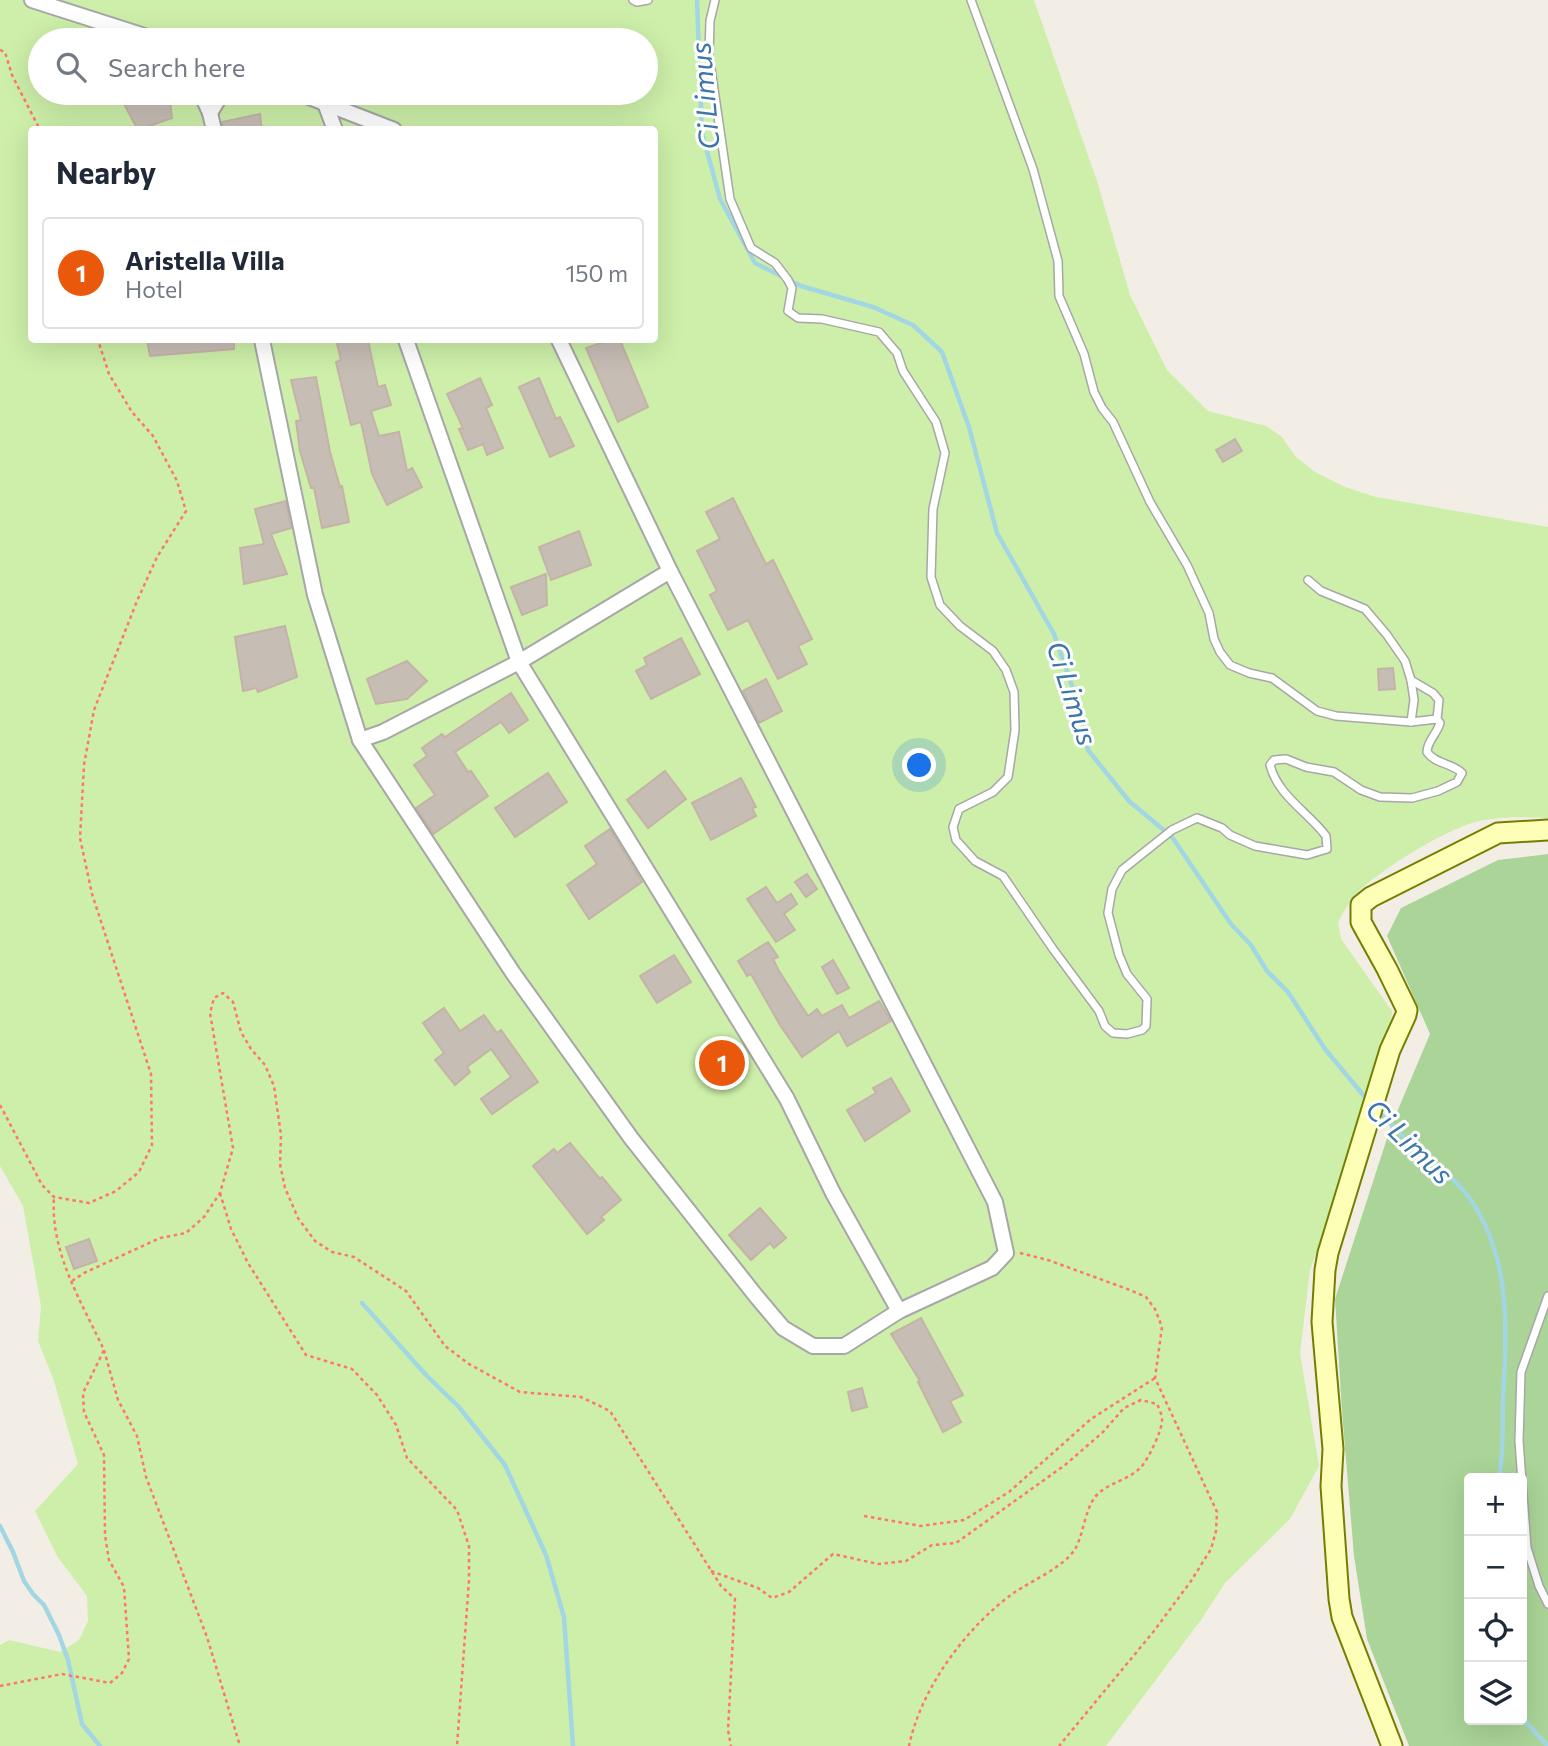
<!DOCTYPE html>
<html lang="en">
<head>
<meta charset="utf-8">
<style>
	body { margin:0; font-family:Commissioner,sans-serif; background:#f2f2f3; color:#1f2937 }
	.controls { position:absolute; right:21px; bottom:21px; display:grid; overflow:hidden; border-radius:7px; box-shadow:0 7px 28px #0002 }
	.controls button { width:63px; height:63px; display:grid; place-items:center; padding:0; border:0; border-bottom:2px solid #e0e1e3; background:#fff; color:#1f2937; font:35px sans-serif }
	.you { position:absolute; left:920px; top:766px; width:24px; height:24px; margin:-18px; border:5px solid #fff; border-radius:50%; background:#1a73e8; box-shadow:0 0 0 10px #1a73e833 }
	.badge { display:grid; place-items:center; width:46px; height:46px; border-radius:50%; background:#ea580c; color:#fff; font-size:23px; font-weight:700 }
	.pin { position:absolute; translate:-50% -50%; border:4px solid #fff; box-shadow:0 2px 7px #0006 }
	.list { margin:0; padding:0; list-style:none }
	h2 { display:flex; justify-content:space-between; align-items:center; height:91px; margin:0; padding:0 28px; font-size:30px }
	h2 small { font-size:23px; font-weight:400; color:#747a83 }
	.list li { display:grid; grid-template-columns:46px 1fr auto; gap:21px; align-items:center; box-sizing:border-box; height:112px; margin:0 14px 14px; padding:0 14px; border:2px solid #e0e1e3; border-radius:7px }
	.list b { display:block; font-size:26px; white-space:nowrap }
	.list p { margin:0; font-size:23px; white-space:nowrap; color:#747a83 }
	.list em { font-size:23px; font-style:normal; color:#747a83 }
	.icon { flex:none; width:38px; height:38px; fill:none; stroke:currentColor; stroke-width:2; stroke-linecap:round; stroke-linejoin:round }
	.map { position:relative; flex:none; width:1548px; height:1746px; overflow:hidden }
	.search { position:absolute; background:#fff; box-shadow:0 7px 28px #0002; left:28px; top:28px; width:630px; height:77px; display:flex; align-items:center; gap:18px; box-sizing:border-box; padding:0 24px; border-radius:38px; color:#747a83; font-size:26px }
	.panel { position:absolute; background:#fff; box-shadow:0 7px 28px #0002; left:28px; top:126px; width:630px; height:217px; border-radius:7px }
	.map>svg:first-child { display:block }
	.grass { fill:#cdefa9; fill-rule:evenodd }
	.forest { fill:#abd498; fill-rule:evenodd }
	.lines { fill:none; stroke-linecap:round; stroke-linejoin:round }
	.stream { stroke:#a3d6e3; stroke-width:4.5 }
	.building { fill:#c6bdb5; stroke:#c5b3a7; stroke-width:2 }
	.lane-casing { stroke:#a7a7a7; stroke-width:10 }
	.street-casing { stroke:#a7a7a7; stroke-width:18 }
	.secondary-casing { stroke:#747f00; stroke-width:23 }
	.path { stroke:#ff766a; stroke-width:2.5; stroke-dasharray:3.5 3.5; stroke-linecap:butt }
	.lane { stroke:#fff; stroke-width:7 }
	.street { stroke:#fff; stroke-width:14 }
	.secondary { stroke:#fdffb7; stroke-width:19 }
	.labels { text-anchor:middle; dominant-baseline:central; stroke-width:6; stroke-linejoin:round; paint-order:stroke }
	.water-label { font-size:28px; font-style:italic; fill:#3e76a8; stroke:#fff }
</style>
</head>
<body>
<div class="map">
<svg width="1548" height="1746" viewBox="0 0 1548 1746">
	<rect width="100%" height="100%" fill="#f2eee6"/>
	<path class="grass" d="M 0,0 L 1034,0 L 1098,184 L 1130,295 L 1167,370 L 1208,411 L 1266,426 L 1281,436 L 1296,457 L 1315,472 L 1345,487 L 1376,497 L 1548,527 L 1548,818 C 1525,817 1502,816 1479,821 C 1446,829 1383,868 1359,891 C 1350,899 1344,912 1338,922 L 1341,939 L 1392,1011 L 1390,1032 L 1375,1061 L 1343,1181 L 1310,1270 L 1300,1353 L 1319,1466 L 1290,1519 L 1225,1583 L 1201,1620 L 1106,1746 L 0,1746 L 0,1645 L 9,1640 L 60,1652 L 79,1640 L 88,1621 L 87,1596 L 57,1556 L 35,1511 L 78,1464 L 53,1378 L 38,1341 L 41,1306 L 23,1206 L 0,1166 ZM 40,40 L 646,40 L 646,93 L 40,93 ZM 32,130 L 654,130 L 654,340 L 32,340 Z"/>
	<path class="forest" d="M 1548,854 L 1548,1746 L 1409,1746 L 1367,1639 L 1354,1556 L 1342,1411 L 1335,1299 L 1391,1126 L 1430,1034 L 1387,936 L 1401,908 L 1498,860 ZM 1469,1478 L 1522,1478 L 1522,1720 L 1469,1720 Z"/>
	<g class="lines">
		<g class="stream">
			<polyline points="697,0 702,133 720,199 755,263 801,286 873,307 913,325 942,352 969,427 997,533 1054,634 1074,692 1088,750 1129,801 1172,837 1231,924 1251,945 1267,971 1288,992 1325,1049 1369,1102"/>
			<path d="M 1378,1111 C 1393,1126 1408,1142 1424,1156 C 1440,1170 1459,1182 1471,1200 C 1513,1263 1506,1331 1503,1403 C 1502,1428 1504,1453 1499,1478"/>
			<polyline points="362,1303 426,1375 459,1407 505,1465 546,1555 564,1617 573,1746"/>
			<polyline points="0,1526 13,1552 24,1581 33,1594 44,1605 59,1635 68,1660 82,1724 100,1746"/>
			<polyline points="1522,1718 1548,1746"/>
		</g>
	</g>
	<g class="building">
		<polygon points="118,93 169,93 172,118 138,130"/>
		<polygon points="260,114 262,130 223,130 222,122"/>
		<polygon points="147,340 234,340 234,349 150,356"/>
		<polygon points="336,340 368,340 378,387 385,385 391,405 371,411 379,436 399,432 407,471 412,468 422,487 387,505 372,474 361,422 351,425 336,362 341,360"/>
		<polygon points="610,340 620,340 648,407 618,422 586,348"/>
		<polygon points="316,377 330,452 340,487 342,486 349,522 322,528 314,488 311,488 300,451 296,421 301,420 291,380"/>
		<polygon points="480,378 492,405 486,408 503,448 487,455 483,444 468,450 459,429 463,428 447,394"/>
		<polygon points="539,378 556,419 560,417 574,446 550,457 519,387"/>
		<polygon points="1235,439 1242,451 1223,462 1216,450"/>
		<polygon points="733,498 766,564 773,560 812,639 798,646 807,664 778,679 748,620 728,630 710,595 717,591 697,551 720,539 706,512"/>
		<polygon points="286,501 291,528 271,534 287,574 244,584 240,548 264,544 255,509"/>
		<polygon points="579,531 591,565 551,580 539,547"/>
		<polygon points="546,574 547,605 522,615 511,587"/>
		<polygon points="285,626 297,677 258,692 256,688 243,691 235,637"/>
		<polygon points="681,638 700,674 651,699 636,671 647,665 644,658"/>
		<polygon points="407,661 427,681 407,699 376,704 367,679"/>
		<polygon points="1393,668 1395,689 1379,690 1378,669"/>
		<polygon points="766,679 782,711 759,723 743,691"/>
		<polygon points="511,693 528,720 509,733 501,722 455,752 468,772 471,771 488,796 433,834 416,808 435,795 414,765 427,756 422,748 442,734 445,737"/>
		<polygon points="665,771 686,799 648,828 627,800"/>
		<polygon points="548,773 567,802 515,837 495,808"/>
		<polygon points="741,778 756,807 752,808 756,816 711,840 692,803"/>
		<polygon points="610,829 642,882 589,919 567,885 597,864 585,846"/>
		<polygon points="807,874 817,889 806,897 795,882"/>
		<polygon points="766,887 777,903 791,894 797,904 784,914 795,930 776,942 747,899"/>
		<polygon points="768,942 778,957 773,959 779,971 808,1016 817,1009 822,1016 842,1005 849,1018 879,1001 891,1021 847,1046 839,1031 802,1057 780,1025 751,974 747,976 738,961"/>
		<polygon points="674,955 691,982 657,1003 640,976"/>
		<polygon points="833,960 849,988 837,994 822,967"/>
		<polygon points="444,1008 460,1031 484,1015 497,1033 501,1030 538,1082 492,1114 481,1099 511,1077 491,1049 467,1067 470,1072 455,1085 435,1060 444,1053 423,1023"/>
		<polygon points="891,1078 910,1111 865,1141 847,1110 876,1093 873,1088"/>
		<polygon points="570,1143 600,1179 602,1177 621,1200 601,1217 604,1220 587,1234 533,1166 554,1149 557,1153"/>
		<polygon points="760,1208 786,1238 774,1248 770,1243 751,1260 729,1235"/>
		<polygon points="89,1239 97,1261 74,1269 66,1247"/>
		<polygon points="921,1318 963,1395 950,1401 961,1422 943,1432 918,1382 920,1381 891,1334"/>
		<polygon points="862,1388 867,1407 852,1411 848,1392"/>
	</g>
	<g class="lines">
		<g class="lane-casing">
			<g id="lane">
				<polyline points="633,0 637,2 648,0"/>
				<path d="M 715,0 L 710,21 L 709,55 L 730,199 L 751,248 L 775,263 L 788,280 L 792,288 L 788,311 L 798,318 L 822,319 L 879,332 L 897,353 L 903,371 L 936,422 L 945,453 L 933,509 L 931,577 L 940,605 L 960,626 L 993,651 L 1006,670 L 1014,692 L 1015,730 L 1008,777 L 993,792 L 959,809 L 953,827 L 956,840 L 975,861 L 1003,876 L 1053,949 L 1099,1011 L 1105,1026 L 1113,1033 L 1127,1034 L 1142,1030 L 1146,1026 L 1147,999 L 1127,974 L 1119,955 L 1108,913 L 1112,889 L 1122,870 L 1172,830 L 1197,818 L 1222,828 L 1230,835 L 1255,846 L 1307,855 L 1327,849 L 1326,836 C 1308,812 1278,796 1270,765 L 1274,760 L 1286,759 L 1306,767 L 1334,772 L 1361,790 L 1380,797 L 1412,798 L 1438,791 L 1457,782 L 1462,773 C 1452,763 1435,764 1427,752 C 1427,741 1437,734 1440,723 L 1437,719 L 1411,722 L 1336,716 L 1317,711 L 1272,678 L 1249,673 L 1230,665 L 1220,652 L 1214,639 L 1209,613 L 1187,565 L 1150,502 L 1113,422 L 1102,408 L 1094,392 L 1084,354 L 1059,296 L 1058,261 L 1033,169 L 971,0"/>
				<polyline points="1308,580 1321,591 1365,609 1387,635 1405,661 1411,680 1414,700 1411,722"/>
				<polyline points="1411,680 1433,693 1439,700 1437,719"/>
				<polyline points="1548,1296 1521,1372 1519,1441 1527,1548 1539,1586 1548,1604"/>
			</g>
		</g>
		<g class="street-casing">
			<g id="street">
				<polyline points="32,0 157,40"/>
				<polyline points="201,93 210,113 214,130"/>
				<polyline points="299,93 394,130"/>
				<polyline points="325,103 335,130"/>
				<polyline points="210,113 222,93"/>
				<polyline points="262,340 315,595 360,740 513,973 631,1138 756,1296 783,1328 813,1346 844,1346 899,1311 992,1268 1006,1253 995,1202 670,571"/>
				<polyline points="406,340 519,662 787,1099 833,1193 899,1311"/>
				<polyline points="360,740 383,732 519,662 670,571 559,340"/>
			</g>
		</g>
		<g class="secondary-casing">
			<polyline id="secondary" points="1392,1746 1342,1617 1339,1599 1331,1486 1333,1449 1322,1322 1325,1270 1328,1253 1390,1050 1406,1015 1407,1010 1387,969 1361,922 1361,905 1371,897 1498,833 1548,830"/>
		</g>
		<g class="path">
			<polyline points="0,50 5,52 12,75 40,130"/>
			<polyline points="0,1105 42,1185 54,1197 89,1203 116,1191 139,1172 152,1145 151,1074 92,894 80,838 84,765 94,710 137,601 157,557 186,511 177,481 153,436 132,412 109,374 98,340"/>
			<polyline points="220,1193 231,1229 248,1263 306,1355 352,1369 377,1395 396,1425 407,1458 457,1510 469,1546 469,1580 457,1746"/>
			<polyline points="1020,1253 1048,1260 1130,1290 1146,1297 1155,1309 1162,1327 1155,1378 1217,1512 1216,1531 1211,1549 1191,1581 1154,1631 1059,1746"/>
			<polyline points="72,1281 84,1273 160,1238 186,1233 204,1217 220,1193 233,1148 210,1013 214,998 223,993 233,1002 241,1032 251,1049 265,1065 274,1086 281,1135 280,1164 285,1188 298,1218 315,1241 332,1252 354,1257 406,1291 445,1346 469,1364 520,1392 581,1397 610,1411 721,1586 735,1599 728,1730 731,1746"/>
			<polyline points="104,1350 118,1400 137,1436 146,1477 207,1637 240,1746"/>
			<polyline points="864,1516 921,1526 964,1520 1009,1492 1091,1419 1155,1378"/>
			<path d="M 711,1571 L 758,1588 L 772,1598 L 789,1592 L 833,1554 L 878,1564 L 906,1561 L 932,1545 L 956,1543 L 1065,1465 L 1103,1432 L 1124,1408 L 1141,1400 L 1157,1404 C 1159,1408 1162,1415 1162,1419 C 1163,1429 1148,1460 1141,1467 C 1130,1479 1112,1482 1100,1492 C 1085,1503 1084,1535 1075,1549 C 1064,1567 1033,1580 1015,1592 C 967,1626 921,1688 909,1746"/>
			<path d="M 0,1686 L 62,1674 L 110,1683 L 122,1673 L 129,1659 L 124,1587 L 109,1560 L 105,1535 L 104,1455 L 84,1412 L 83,1393 L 104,1350 C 81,1301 50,1252 54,1197"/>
		</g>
		<use href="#lane" class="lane"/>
		<use href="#street" class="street"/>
		<use href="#secondary" class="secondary"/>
	</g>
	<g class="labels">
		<g class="water-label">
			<text transform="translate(704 96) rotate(-95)">Ci Limus</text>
			<text transform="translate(1073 693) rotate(72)">Ci Limus</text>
			<text transform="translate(1410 1141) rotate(44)">Ci Limus</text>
		</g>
	</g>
</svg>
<div class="controls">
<button>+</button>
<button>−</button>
<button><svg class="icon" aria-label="locate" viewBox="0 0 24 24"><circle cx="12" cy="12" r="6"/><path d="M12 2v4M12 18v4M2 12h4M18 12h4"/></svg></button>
<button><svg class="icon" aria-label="layers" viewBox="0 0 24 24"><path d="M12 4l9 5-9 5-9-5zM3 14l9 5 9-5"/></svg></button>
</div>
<div class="you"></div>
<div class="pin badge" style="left:722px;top:1063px">1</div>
<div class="search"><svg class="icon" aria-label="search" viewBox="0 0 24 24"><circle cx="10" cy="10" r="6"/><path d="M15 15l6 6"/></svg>Search here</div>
<section class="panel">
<h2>Nearby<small></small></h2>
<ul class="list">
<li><span class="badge">1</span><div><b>Aristella Villa</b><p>Hotel</p></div><em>150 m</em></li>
</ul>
</section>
</div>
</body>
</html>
